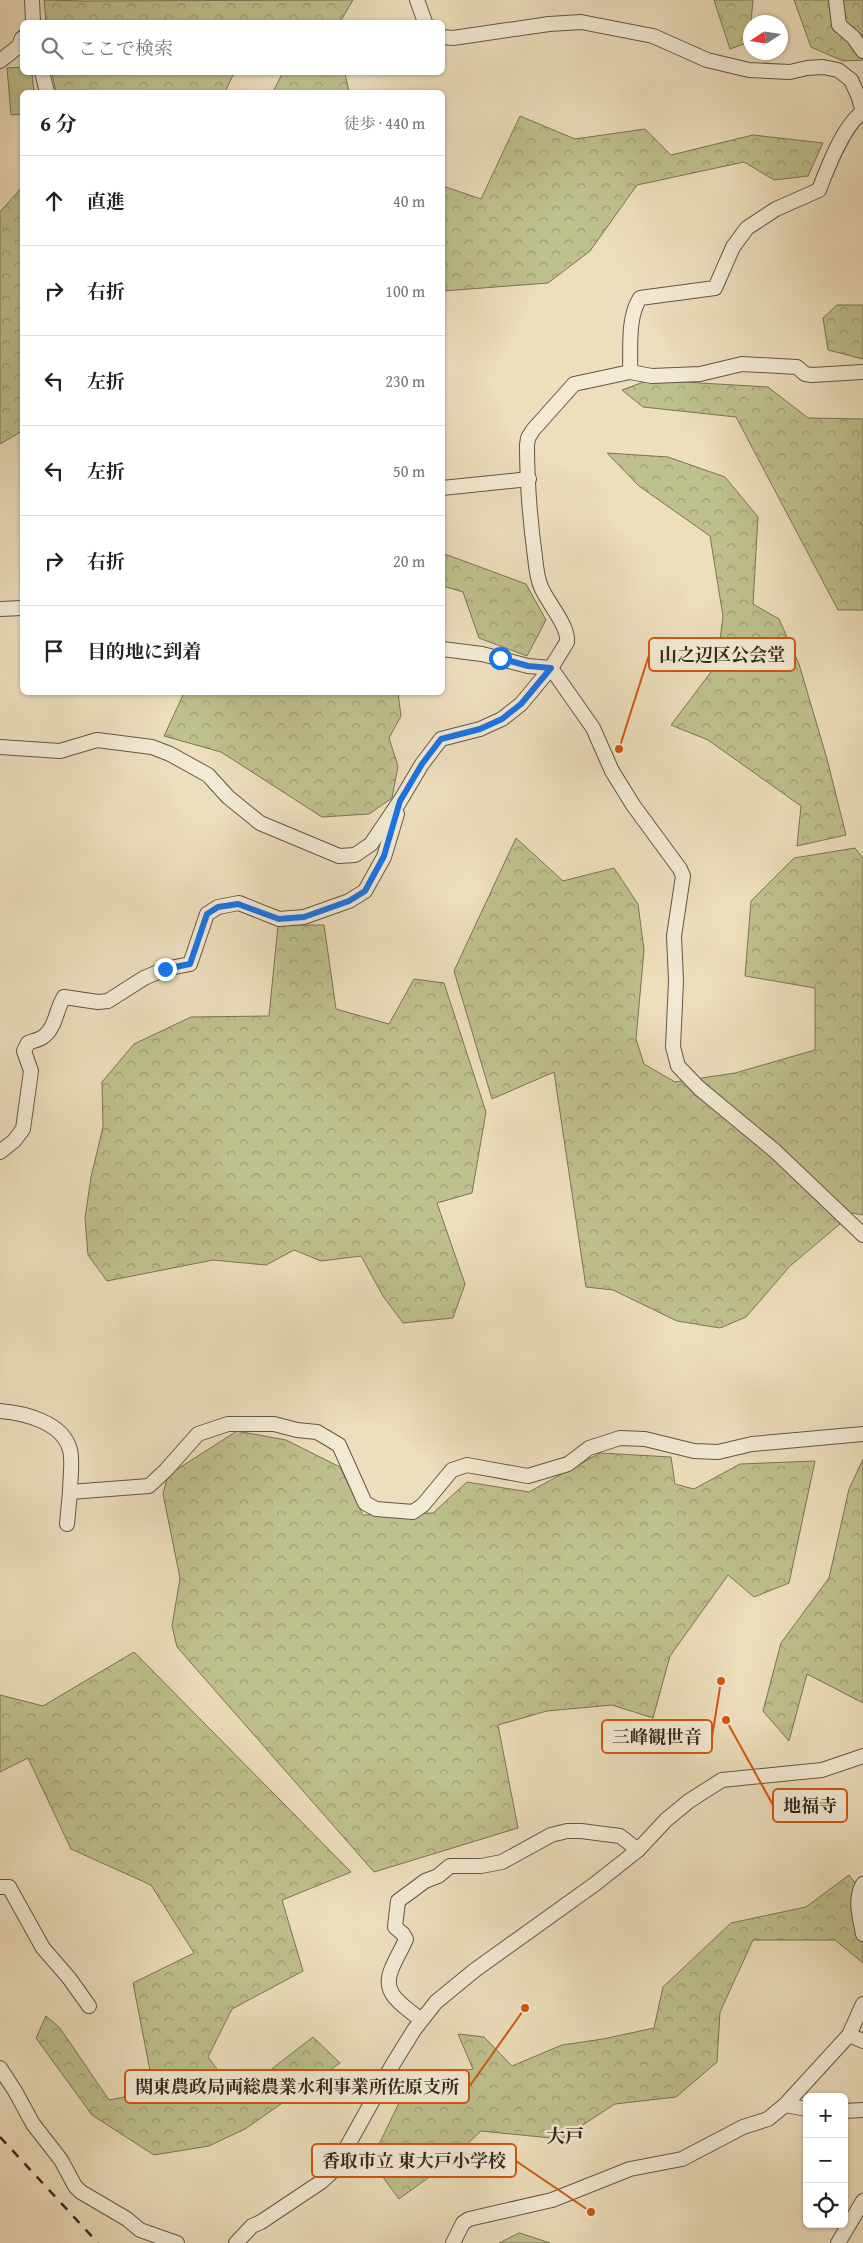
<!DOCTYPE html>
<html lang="ja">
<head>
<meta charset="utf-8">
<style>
	body { margin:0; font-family:"Gentium Book Plus","Noto Serif JP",serif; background:#f6f6f6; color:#222 }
	.controls { position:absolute; right:15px; bottom:15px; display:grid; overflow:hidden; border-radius:8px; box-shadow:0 1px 4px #0004 }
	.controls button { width:45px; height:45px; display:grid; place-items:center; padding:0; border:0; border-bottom:1px solid #e0e0e0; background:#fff; color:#222; font:25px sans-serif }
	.compass { position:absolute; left:743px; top:15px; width:45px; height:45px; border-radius:50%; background:#fff; box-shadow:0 1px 4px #0004; rotate:258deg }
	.stop { position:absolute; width:15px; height:15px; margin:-11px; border:4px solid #1a73e8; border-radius:50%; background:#fff }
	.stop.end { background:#1a73e8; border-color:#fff; box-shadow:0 1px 5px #0008 }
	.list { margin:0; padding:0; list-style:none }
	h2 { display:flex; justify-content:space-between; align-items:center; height:65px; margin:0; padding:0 20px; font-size:21px }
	h2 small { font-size:16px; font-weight:400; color:#767676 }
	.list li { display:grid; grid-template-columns:32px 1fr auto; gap:15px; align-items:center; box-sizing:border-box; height:90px; padding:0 20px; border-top:1px solid #e0e0e0 }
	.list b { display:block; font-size:19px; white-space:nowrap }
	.list em { font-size:16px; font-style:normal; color:#767676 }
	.icon { flex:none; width:28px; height:28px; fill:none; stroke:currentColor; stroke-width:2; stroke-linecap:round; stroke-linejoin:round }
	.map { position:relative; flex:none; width:863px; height:2243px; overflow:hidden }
	.search { position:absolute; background:#fff; box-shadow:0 1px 4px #0004; left:20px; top:20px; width:425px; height:55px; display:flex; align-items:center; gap:12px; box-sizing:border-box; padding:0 18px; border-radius:8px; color:#767676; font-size:19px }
	.panel { position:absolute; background:#fff; box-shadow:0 1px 4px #0004; left:20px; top:90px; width:425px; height:605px; border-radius:8px }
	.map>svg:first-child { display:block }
	.forest { fill:url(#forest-crowns); stroke:#797457 }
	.park { fill:#bec08d; stroke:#797457 }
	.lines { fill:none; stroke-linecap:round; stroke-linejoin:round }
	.minor-casing { stroke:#625648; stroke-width:16 }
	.minor { stroke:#f3ead3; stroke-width:14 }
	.rail { stroke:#342921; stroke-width:2.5; stroke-dasharray:9 9; stroke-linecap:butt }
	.route { stroke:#1a73e8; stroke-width:6 }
	.labels { text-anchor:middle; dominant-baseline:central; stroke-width:5; stroke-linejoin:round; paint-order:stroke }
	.quarter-label { font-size:19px; font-weight:bold; fill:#342921; stroke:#f3ead3 }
	.leader { fill:none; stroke:#d6540e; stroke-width:2 }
	.callout-dot { fill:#d6540e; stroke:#f3ead3; stroke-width:2 }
	.callout { fill:#f3ead3; stroke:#d6540e; stroke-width:2 }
	.callout-label { font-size:18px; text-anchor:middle; font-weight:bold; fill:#342921 }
</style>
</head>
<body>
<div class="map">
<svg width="863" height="2243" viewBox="0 0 863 2243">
	<defs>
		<pattern id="forest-crowns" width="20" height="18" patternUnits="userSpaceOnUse" patternTransform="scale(1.25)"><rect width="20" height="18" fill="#bec08d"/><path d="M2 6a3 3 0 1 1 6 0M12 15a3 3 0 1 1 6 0" fill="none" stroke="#9b9c73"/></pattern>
	</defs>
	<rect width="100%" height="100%" fill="#eddebc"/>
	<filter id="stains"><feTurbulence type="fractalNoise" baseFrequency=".004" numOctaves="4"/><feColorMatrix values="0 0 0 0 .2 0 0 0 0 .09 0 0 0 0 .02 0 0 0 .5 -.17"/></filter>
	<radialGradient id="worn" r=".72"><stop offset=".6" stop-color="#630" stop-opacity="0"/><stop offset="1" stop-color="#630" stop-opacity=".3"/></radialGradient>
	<g class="forest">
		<polygon points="44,0 85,1 353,0 340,22 46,22"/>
		<polygon points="714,0 753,0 749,42 730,49"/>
		<polygon points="794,0 863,0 863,60 843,61 811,47"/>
		<polygon points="283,72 345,73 349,92 273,92"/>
		<polygon points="52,73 52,72 234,73 225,92 56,92"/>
		<polygon points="520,116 575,139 645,129 671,155 753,135 823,143 808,176 774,180 744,162 637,185 590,251 548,283 443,291 443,186 481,199"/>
		<polygon points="22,187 22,431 0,444 0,212"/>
		<polygon points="837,305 863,305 863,359 828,350 823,318"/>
		<polygon points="649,380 768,387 808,418 863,419 863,520 861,522 863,527 863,610 838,610 736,417 643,407 622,390"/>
		<polygon points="607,453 668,457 725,477 758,517 753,604 779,619 799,664 827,759 846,835 797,846 801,806 708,740 671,725 717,664 723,616 710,536 639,486"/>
		<polygon points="442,553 526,584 546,620 527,656 479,638 463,592 443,586"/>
		<polygon points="184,693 398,693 401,716 389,738 398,766 392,798 369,814 322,817 221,752 164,736"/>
		<polygon points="516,838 563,881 614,868 638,904 644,950 636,1039 644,1064 675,1082 735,1073 815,1050 815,988 745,976 751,901 794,858 855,848 863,858 863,1215 853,1213 790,1266 746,1317 720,1328 677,1321 613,1290 586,1287 554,1072 492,1099 454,971"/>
		<polygon points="278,925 324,925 336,1009 389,1024 414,979 444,983 486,1112 472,1193 437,1203 465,1284 453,1318 403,1323 383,1296 361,1256 321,1261 294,1250 266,1265 213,1260 107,1281 88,1255 85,1218 91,1177 103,1127 102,1082 134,1044 191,1017 269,1016"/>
		<polygon points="237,1431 286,1440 340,1467 363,1515 433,1513 467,1482 529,1492 600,1453 671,1457 675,1484 694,1489 740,1464 815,1461 789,1583 754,1597 728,1575 670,1656 653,1718 612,1705 547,1711 498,1725 518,1828 374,1872 177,1647 172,1626 180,1578 163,1494 168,1475"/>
		<polygon points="863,1459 863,1703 807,1674 789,1741 763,1711 781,1643 829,1578 849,1489"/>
		<polygon points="134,1652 351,1872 282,1900 303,1971 232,2009 208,2057 237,2096 313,2037 340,2063 245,2129 209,2146 154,2155 92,2115 36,2038 46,2016 60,2028 109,2100 154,2091 133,1983 194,1953 151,1885 71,1849 28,1758 0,1772 0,1695 43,1706"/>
		<polygon points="849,1875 863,1893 863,1963 835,1940 753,1940 720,2012 717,2062 676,2097 615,2104 561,2139 481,2131 443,2167 399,2199 371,2161 411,2078 473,2069 458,2034 484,2037 512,2066 562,2045 603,2039 654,2028 663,1987 731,1923 806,1907"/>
	</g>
	<g class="park">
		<polygon points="22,67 22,72 32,73 34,92 22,92 22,114 11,115 7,68"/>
		<polygon points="519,2233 520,2233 550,2243 499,2243"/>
	</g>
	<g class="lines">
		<g class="minor-casing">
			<g id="minor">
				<polyline points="32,0 33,22"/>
				<polyline points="417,0 425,22"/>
				<polyline points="836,0 839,25 853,37 863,51"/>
				<polyline points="442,37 453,38 549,24 581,22 653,36 707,60 749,70 790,72 807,68 823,67 838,70 851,80 858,95 863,112"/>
				<polyline points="0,61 19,46 22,38"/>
				<polyline points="42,72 47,92"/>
				<path d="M 630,372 C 631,350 627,318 640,298 L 715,288 L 733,247 L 747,228 L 776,209 L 819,190 C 827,169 844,124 863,112"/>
				<polyline points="442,488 529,479"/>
				<polyline points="0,609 22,608"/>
				<polyline points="442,649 482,654 528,666 551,668"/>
				<polyline points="551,668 593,728 612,771 633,805 680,869 683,876 674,936 676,981 673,1047 678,1066 699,1088 775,1151 863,1235"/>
				<path d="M 0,747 L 60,751 L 97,740 L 152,747 L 170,754 L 208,775 L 228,797 L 260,823 L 339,856 L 355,855 L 371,844 L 400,801 L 422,764 L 441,739 L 480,729 L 502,719 L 521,704 L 551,668 L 567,642 C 569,626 547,602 541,587 C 537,578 536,567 535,557 C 530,520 527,482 527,445 L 528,438 L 533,430 L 574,384 L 630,372 L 652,376 L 700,374 L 742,364 L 797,367 L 805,374 L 812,375 L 863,372"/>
				<path d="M 0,1152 L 14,1141 L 23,1129 L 31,1071 L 24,1051 L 28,1043 C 32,1041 39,1040 43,1037 C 56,1028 56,1009 64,997 L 98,1002 L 108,1001 L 144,978 L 165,969 L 190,964 L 207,914 L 218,907 L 239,903 L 279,919 L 304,917 L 349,901 L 365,891 L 384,857 L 397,814"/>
				<path d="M 0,1411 C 24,1413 63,1422 70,1450 C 73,1462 70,1479 70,1492 L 149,1486 L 166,1470 L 198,1434 L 228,1424 L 274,1424 L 297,1430 L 317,1432 L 339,1445 L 365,1503 L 376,1509 L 413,1512 L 423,1505 L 452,1470 L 467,1465 L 528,1476 L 568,1464 L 589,1448 L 620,1438 L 645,1439 L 694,1451 L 718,1452 L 752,1444 L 863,1434"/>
				<polyline points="67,1524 70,1492"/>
				<path d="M 863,1884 C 854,1900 860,1917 863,1934"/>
				<polyline points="0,1887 9,1887 43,1948 69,1978 89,2006"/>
				<path d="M 421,2020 C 403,2005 380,1994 392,1968 C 396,1958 402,1949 406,1939 L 403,1934 L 395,1927 L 398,1901 L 425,1881 L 438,1876 L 450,1866 L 481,1866 L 502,1862 L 551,1835 L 567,1831 L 581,1831 L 620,1836 L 638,1850"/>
				<polyline points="849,2035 863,2041"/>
				<polyline points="0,2068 15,2091 33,2124 61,2160 75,2186 81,2192 127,2219 140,2230 177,2243"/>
				<polyline points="785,2105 807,2109"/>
				<polyline points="844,2111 863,2110"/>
				<polyline points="236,2243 252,2226 261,2222 321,2182 334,2170 393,2064 414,2030 436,2002 475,1970 595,1884 638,1850 666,1820 689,1801 722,1780 822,1770 863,1756"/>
				<polyline points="453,2243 463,2223 469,2219 552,2200 630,2169 682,2159 743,2127 768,2119 785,2105 849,2035 863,2004"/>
				<polyline points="838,2243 863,2201"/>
			</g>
		</g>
		<use href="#minor" class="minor"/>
		<polyline class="rail" points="0,2137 98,2243"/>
	</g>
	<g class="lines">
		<polyline class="route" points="165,969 190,964 207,914 218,907 238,904 279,919 304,917 349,901 365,891 384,856 400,801 422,764 441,739 480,729 502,719 521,704 551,668 528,666 500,658"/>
	</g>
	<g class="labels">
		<g class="quarter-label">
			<text x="565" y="2136">大戸</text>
		</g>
	</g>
	<path class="leader" d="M619 749L649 655M721 1681L712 1737M726 1720L773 1805M525 2008L469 2087M591 2212L516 2161"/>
	<g class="callout-dot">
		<circle cx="619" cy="749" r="5"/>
		<circle cx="721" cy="1681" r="5"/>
		<circle cx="726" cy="1720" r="5"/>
		<circle cx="525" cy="2008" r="5"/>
		<circle cx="591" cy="2212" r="5"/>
	</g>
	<g class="callout">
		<rect x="649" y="638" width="146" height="33" rx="5"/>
		<rect x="602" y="1720" width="110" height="33" rx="5"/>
		<rect x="773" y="1789" width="74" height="33" rx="5"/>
		<rect x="125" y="2070" width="344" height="33" rx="5"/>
		<rect x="312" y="2144" width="204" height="33" rx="5"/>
	</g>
	<g class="callout-label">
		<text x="722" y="661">山之辺区公会堂</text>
		<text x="657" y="1743">三峰観世音</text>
		<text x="810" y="1812">地福寺</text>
		<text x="297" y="2093">関東農政局両総農業水利事業所佐原支所</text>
		<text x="414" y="2167">香取市立 東大戸小学校</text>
	</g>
	<rect width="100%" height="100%" filter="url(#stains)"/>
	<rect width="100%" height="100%" fill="url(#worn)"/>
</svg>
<div class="controls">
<button>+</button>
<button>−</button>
<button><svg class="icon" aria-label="locate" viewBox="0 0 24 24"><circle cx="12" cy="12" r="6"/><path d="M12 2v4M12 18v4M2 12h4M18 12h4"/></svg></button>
</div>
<svg class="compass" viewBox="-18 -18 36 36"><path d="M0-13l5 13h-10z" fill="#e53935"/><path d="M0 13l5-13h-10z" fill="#767676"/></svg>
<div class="stop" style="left:500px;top:658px"></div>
<div class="stop end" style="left:165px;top:969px"></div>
<div class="search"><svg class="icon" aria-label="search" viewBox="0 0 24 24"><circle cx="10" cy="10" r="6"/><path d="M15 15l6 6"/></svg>ここで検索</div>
<section class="panel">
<h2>6 分<small>徒歩 · 440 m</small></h2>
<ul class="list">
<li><svg class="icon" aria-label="ahead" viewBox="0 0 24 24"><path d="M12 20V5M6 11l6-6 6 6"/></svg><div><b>直進</b></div><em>40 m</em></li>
<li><svg class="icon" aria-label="right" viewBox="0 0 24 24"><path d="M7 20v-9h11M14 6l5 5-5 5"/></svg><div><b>右折</b></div><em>100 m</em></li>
<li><svg class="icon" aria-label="left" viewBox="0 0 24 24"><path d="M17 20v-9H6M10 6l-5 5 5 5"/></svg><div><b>左折</b></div><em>230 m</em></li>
<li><svg class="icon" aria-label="left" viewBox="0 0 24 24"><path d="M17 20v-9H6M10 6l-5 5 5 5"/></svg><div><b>左折</b></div><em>50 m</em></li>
<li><svg class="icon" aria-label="right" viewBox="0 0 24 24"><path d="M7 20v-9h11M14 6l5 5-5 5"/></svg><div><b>右折</b></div><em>20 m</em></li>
<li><svg class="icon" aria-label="arrive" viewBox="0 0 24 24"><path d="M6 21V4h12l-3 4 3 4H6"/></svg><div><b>目的地に到着</b></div></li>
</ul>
</section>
</div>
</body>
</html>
